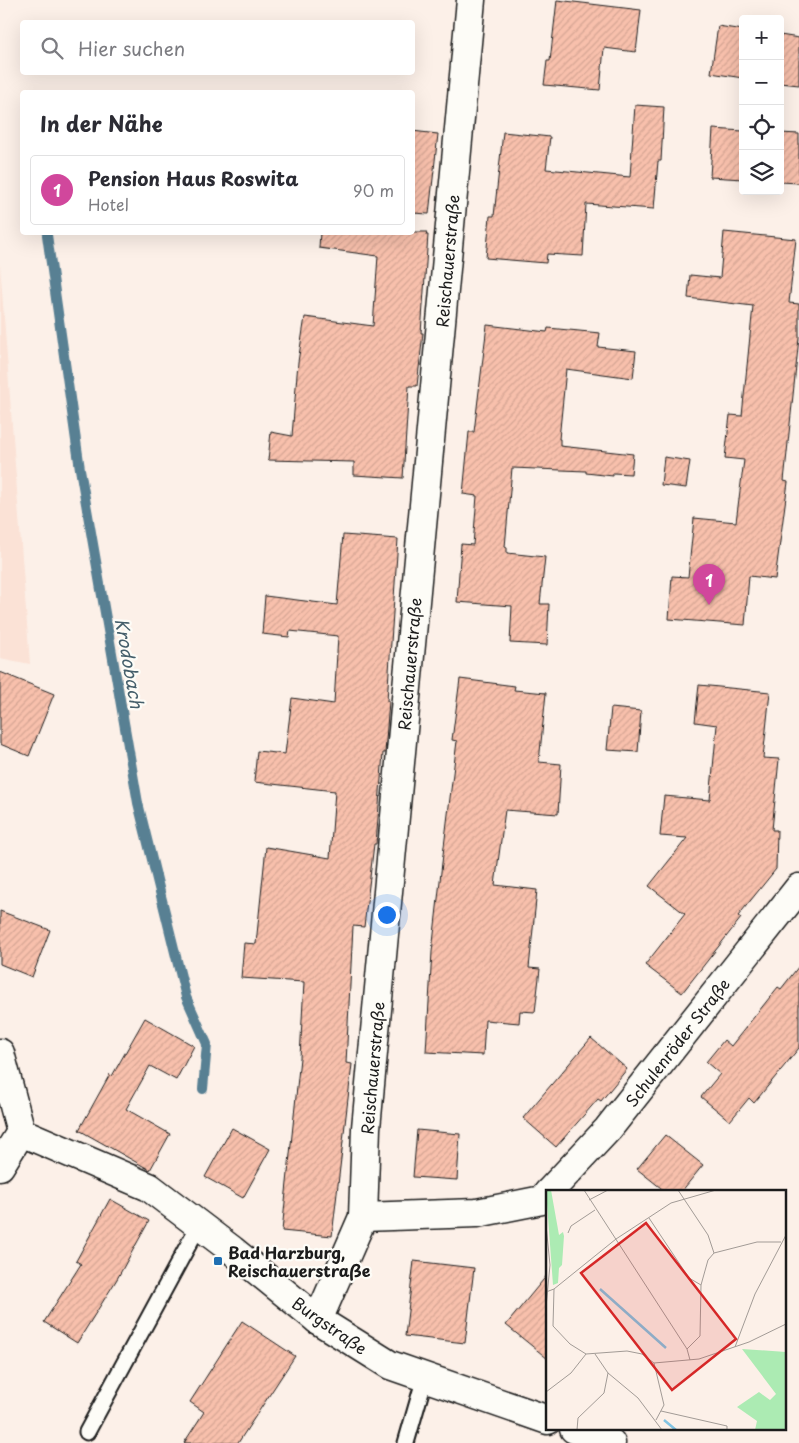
<!DOCTYPE html>
<html lang="de">
<head>
<meta charset="utf-8">
<style>
	body { margin:0; font-family:"Playpen Sans",sans-serif; background:#f2f2f3; color:#2b2b33 }
	.controls { position:absolute; right:15px; top:15px; display:grid; overflow:hidden; border-radius:5px; box-shadow:0 5px 20px #0002 }
	.controls button { width:45px; height:45px; display:grid; place-items:center; padding:0; border:0; border-bottom:1px solid #e1e1e2; background:#fff; color:#2b2b33; font:25px sans-serif }
	.you { position:absolute; left:386px; top:914px; width:18px; height:18px; margin:-12px; border:4px solid #fff; border-radius:50%; background:#1a73e8; box-shadow:0 0 0 8px #1a73e833 }
	.badge { display:grid; place-items:center; width:32px; height:32px; border-radius:50%; background:#111827; color:#fff; font-size:16px; font-weight:700 }
	.pin { position:absolute; translate:-50% -41px; filter:drop-shadow(0 1px 2px #0008) }
	.pin::after { content:''; position:absolute; top:26px; width:18px; height:15px; background:inherit; clip-path:polygon(0 0,100% 0,50% 100%) }
	.list { margin:0; padding:0; list-style:none }
	h2 { display:flex; justify-content:space-between; align-items:center; height:65px; margin:0; padding:0 20px; font-size:21px }
	h2 small { font-size:16px; font-weight:400; color:#7c7c81 }
	.list li { display:grid; grid-template-columns:32px 1fr auto; gap:15px; align-items:center; box-sizing:border-box; height:70px; margin:0 10px 10px; padding:0 10px; border:1px solid #e1e1e2; border-radius:5px }
	.list b { display:block; font-size:19px; white-space:nowrap }
	.list p { margin:0; font-size:16px; white-space:nowrap; color:#7c7c81 }
	.list em { font-size:16px; font-style:normal; color:#7c7c81 }
	.icon { flex:none; width:28px; height:28px; fill:none; stroke:currentColor; stroke-width:2; stroke-linecap:round; stroke-linejoin:round }
	.map { position:relative; flex:none; width:799px; height:1443px; overflow:hidden }
	.search { position:absolute; background:#fff; box-shadow:0 5px 20px #0002; left:20px; top:20px; width:395px; height:55px; display:flex; align-items:center; gap:12px; box-sizing:border-box; padding:0 18px; border-radius:5px; color:#7c7c81; font-size:19px }
	.panel { position:absolute; background:#fff; box-shadow:0 5px 20px #0002; left:20px; top:90px; width:395px; height:145px; border-radius:5px }
	.map>svg:first-child { display:block }
	.built { fill:#fbe2d6 }
	.lines { fill:none; stroke-linecap:round; stroke-linejoin:round }
	.stream { stroke:#598093; stroke-width:10 }
	.building { fill:url(#building-hatch); stroke:#1c1c1c }
	.lane-casing { stroke:#1c1c1c; stroke-width:19 }
	.street-casing { stroke:#1c1c1c; stroke-width:31 }
	.lane { stroke:#fdfcf7; stroke-width:15 }
	.street { stroke:#fdfcf7; stroke-width:28 }
	.poi-dot { fill:#1f6fb2; stroke:#fdfcf7; stroke-width:2 }
	.labels { text-anchor:middle; dominant-baseline:central; stroke-width:4.5; stroke-linejoin:round; paint-order:stroke }
	.street-label { font-size:16px; fill:#1c1c1c; stroke:#fdfcf7 }
	.poi-label { font-size:16px; font-weight:bold; fill:#1c1c1c; stroke:#fdfcf7; text-anchor:start }
	.water-label { font-size:18px; font-style:italic; fill:#455f6b; stroke:#fdfcf7 }
	.inset-river { fill:none; stroke:#82c3e2; stroke-width:2.5 }
	.inset-road { fill:none; stroke:#a29b96; stroke-width:1 }
	.view { fill:#d62828; fill-opacity:0.15; stroke:#d62828; stroke-width:2.5 }
	.inset-edge { fill:none; stroke:#1c1c1c; stroke-width:2.5 }
</style>
</head>
<body>
<div class="map">
<svg width="799" height="1443" viewBox="0 0 799 1443">
	<defs>
		<pattern id="building-hatch" width="6" height="6" patternUnits="userSpaceOnUse" patternTransform="scale(1.25)"><rect width="6" height="6" fill="#f8c0ac"/><path d="M-1 1l2-2M0 6l6-6M5 7l2-2" fill="none" stroke="#d4a493"/></pattern>
	</defs>
	<rect width="100%" height="100%" fill="#fcf0e8"/>
	<filter id="ink" filterUnits="userSpaceOnUse"><feTurbulence type="fractalNoise" baseFrequency=".02" numOctaves="2"/><feDisplacementMap in="SourceGraphic" scale="10" xChannelSelector="R" yChannelSelector="G"/><feConvolveMatrix kernelMatrix="1 2 1 2 8 2 1 2 1" color-interpolation-filters="sRGB"/></filter>
	<g filter="url(#ink)">
		<polygon class="built" points="0,264 30,664 0,658"/>
		<g class="lines">
			<polyline class="stream" points="47,235 80,469 138,803 186,997 207,1044 203,1089"/>
		</g>
		<g class="building">
			<polygon points="557,0 641,10 636,52 604,48 600,90 544,85 547,61 550,61"/>
			<polygon points="718,26 743,30 743,78 711,73"/>
			<polygon points="780,35 799,38 799,85 780,83"/>
			<polygon points="635,105 664,107 661,161 658,161 654,209 586,204 583,256 547,254 546,263 486,258 490,216 494,216 503,132 550,137 546,169 630,177"/>
			<polygon points="713,129 743,131 743,179 710,177"/>
			<polygon points="412,131 438,134 429,214 412,213"/>
			<polygon points="780,133 799,134 799,183 780,182"/>
			<polygon points="320,232 427,232 426,235 428,235 421,333 423,333 417,386 409,386 403,478 354,475 354,462 268,460 271,432 292,436 298,362 305,317 373,326 378,256 319,248"/>
			<polygon points="724,232 796,239 789,303 799,304 799,338 784,481 788,482 775,579 749,576 745,625 669,619 672,576 688,577 694,518 736,522 744,460 725,458 730,415 742,416 753,306 688,298 690,275 720,278"/>
			<polygon points="487,325 547,332 548,328 600,333 598,347 636,351 633,378 566,369 559,439 560,439 560,446 633,454 631,474 613,473 613,476 586,473 586,471 512,468 505,547 507,548 507,553 545,557 540,604 549,604 547,645 510,643 512,606 457,602 461,544 473,545 477,496 463,494 469,432 474,432"/>
			<polygon points="664,457 690,461 686,488 661,485"/>
			<polygon points="343,535 398,539 387,701 389,701 385,753 383,753 376,844 374,844 364,927 353,926 346,1063 352,1064 332,1236 282,1231 300,1058 304,982 241,978 244,943 256,944 266,847 330,858 335,791 254,782 257,751 285,754 292,698 334,704 338,636 290,631 289,637 262,634 265,596 337,605"/>
			<polygon points="0,672 54,694 29,756 0,744"/>
			<polygon points="460,679 515,686 514,690 546,693 539,762 561,764 558,814 505,810 495,885 537,890 529,968 540,969 535,1012 520,1011 519,1023 485,1020 483,1055 426,1052 432,952 442,863 457,741 452,740"/>
			<polygon points="699,685 770,692 763,758 779,759 772,830 777,830 776,869 738,916 741,918 682,993 645,965 685,914 649,886 687,838 660,836 664,796 710,800 717,725 695,722"/>
			<polygon points="611,708 641,711 638,752 607,750"/>
			<polygon points="0,911 50,930 32,977 0,964"/>
			<polygon points="799,966 799,1048 754,1103 749,1098 730,1121 701,1097 720,1074 706,1062 724,1040 731,1046 778,987 781,989"/>
			<polygon points="145,1018 194,1046 176,1080 150,1066 126,1109 170,1134 150,1170 79,1130 110,1074 112,1076"/>
			<polygon points="591,1038 627,1069 601,1101 598,1099 556,1147 523,1118"/>
			<polygon points="232,1128 270,1149 243,1198 205,1177"/>
			<polygon points="417,1130 460,1134 457,1180 413,1177"/>
			<polygon points="665,1135 703,1165 681,1192 666,1192 637,1169"/>
			<polygon points="110,1199 149,1221 117,1279 77,1343 44,1322 81,1264 76,1261"/>
			<polygon points="414,1261 474,1268 465,1343 405,1336"/>
			<polygon points="548,1274 548,1359 506,1325"/>
			<polygon points="242,1321 295,1356 238,1443 184,1443 204,1412 190,1402"/>
		</g>
		<g class="lines">
			<g class="lane-casing">
				<g id="lane">
					<polyline points="87,1432 199,1225"/>
					<polyline points="406,1443 425,1377"/>
				</g>
			</g>
			<g class="street-casing">
				<g id="street">
					<polyline points="0,1053 21,1132 149,1187 232,1250 318,1320 390,1365 548,1420"/>
					<polyline points="0,1166 21,1132"/>
					<polyline points="549,1192 608,1129 799,888"/>
					<polyline points="363,1217 477,1213 542,1200 548,1193"/>
					<polyline points="318,1320 363,1217 366,1128 471,0"/>
					<polyline points="574,1429 611,1443"/>
				</g>
			</g>
			<use href="#lane" class="lane"/>
			<use href="#street" class="street"/>
		</g>
	</g>
	<rect class="poi-dot" x="213" y="1256" width="10" height="10" rx="2.5"/>
	<g class="labels">
		<g class="street-label">
			<text transform="translate(447 261) rotate(-85)">Reischauerstraße</text>
			<text transform="translate(409 664) rotate(-85)">Reischauerstraße</text>
			<text transform="translate(677 1042) rotate(-52)">Schulenröder Straße</text>
			<text transform="translate(372 1068) rotate(-85)">Reischauerstraße</text>
			<text transform="translate(330 1325) rotate(35)">Burgstraße</text>
		</g>
		<g class="poi-label">
			<text x="228" y="1252">Bad Harzburg,<tspan x="228" dy="18">Reischauerstraße</tspan></text>
		</g>
		<g class="water-label">
			<text transform="translate(130 663) rotate(80)">Krodobach</text>
		</g>
	</g>
	<g transform="translate(546 1190)">
		<rect width="240" height="240" fill="#fcf0e8"/>
		<path d="M 0,0 L 5,0 L 13,45 L 17,42 L 18,46 L 16,75 L 13,78 L 12,93 L 7,95 ZM 196,159 L 240,162 L 240,240 L 209,240 L 211,231 L 191,217 L 213,202 L 224,210 L 230,204 Z" fill="#acebb3"/>
		<path class="inset-river" d="M 54,99 L 120,158M 118,230 L 130,240"/>
		<path class="inset-road" d="M 38,0 L 141,159 L 144,170M 132,0 L 162,45 L 168,63M 43,10 L 62,0M 103,28 L 143,88 L 155,95M 0,35 L 4,75 L 0,117M 22,43 L 25,36 L 49,20M 8,99 L 7,136 L 24,154 L 40,164 L 81,161 L 96,164 L 108,173 L 153,169 L 203,152 L 240,134M 0,102 L 8,99 L 70,49 L 125,13 L 170,0M 189,157 L 209,104 L 240,45M 141,159 L 154,146 L 155,95 L 162,70 L 168,63 L 211,52 L 235,52M 49,164 L 62,183 L 92,208 L 116,240M 108,173 L 118,215 L 110,230M 0,202 L 25,183 L 40,164M 115,221 L 181,236 L 181,240M 31,240 L 32,228 L 58,203 L 62,183"/>
		<path class="view" d="M 100,33 L 190,149 L 126,200 L 35,83 Z"/>
		<rect width="240" height="240" class="inset-edge"/>
	</g>
</svg>
<div class="controls">
<button>+</button>
<button>−</button>
<button><svg class="icon" aria-label="locate" viewBox="0 0 24 24"><circle cx="12" cy="12" r="6"/><path d="M12 2v4M12 18v4M2 12h4M18 12h4"/></svg></button>
<button><svg class="icon" aria-label="layers" viewBox="0 0 24 24"><path d="M12 4l9 5-9 5-9-5zM3 14l9 5 9-5"/></svg></button>
</div>
<div class="you"></div>
<div class="pin badge" style="left:709px;top:605px;background:#d1479c">1</div>
<div class="search"><svg class="icon" aria-label="search" viewBox="0 0 24 24"><circle cx="10" cy="10" r="6"/><path d="M15 15l6 6"/></svg>Hier suchen</div>
<section class="panel">
<h2>In der Nähe<small></small></h2>
<ul class="list">
<li><span class="badge" style="background:#d1479c">1</span><div><b>Pension Haus Roswita</b><p>Hotel</p></div><em>90 m</em></li>
</ul>
</section>
</div>
</body>
</html>
